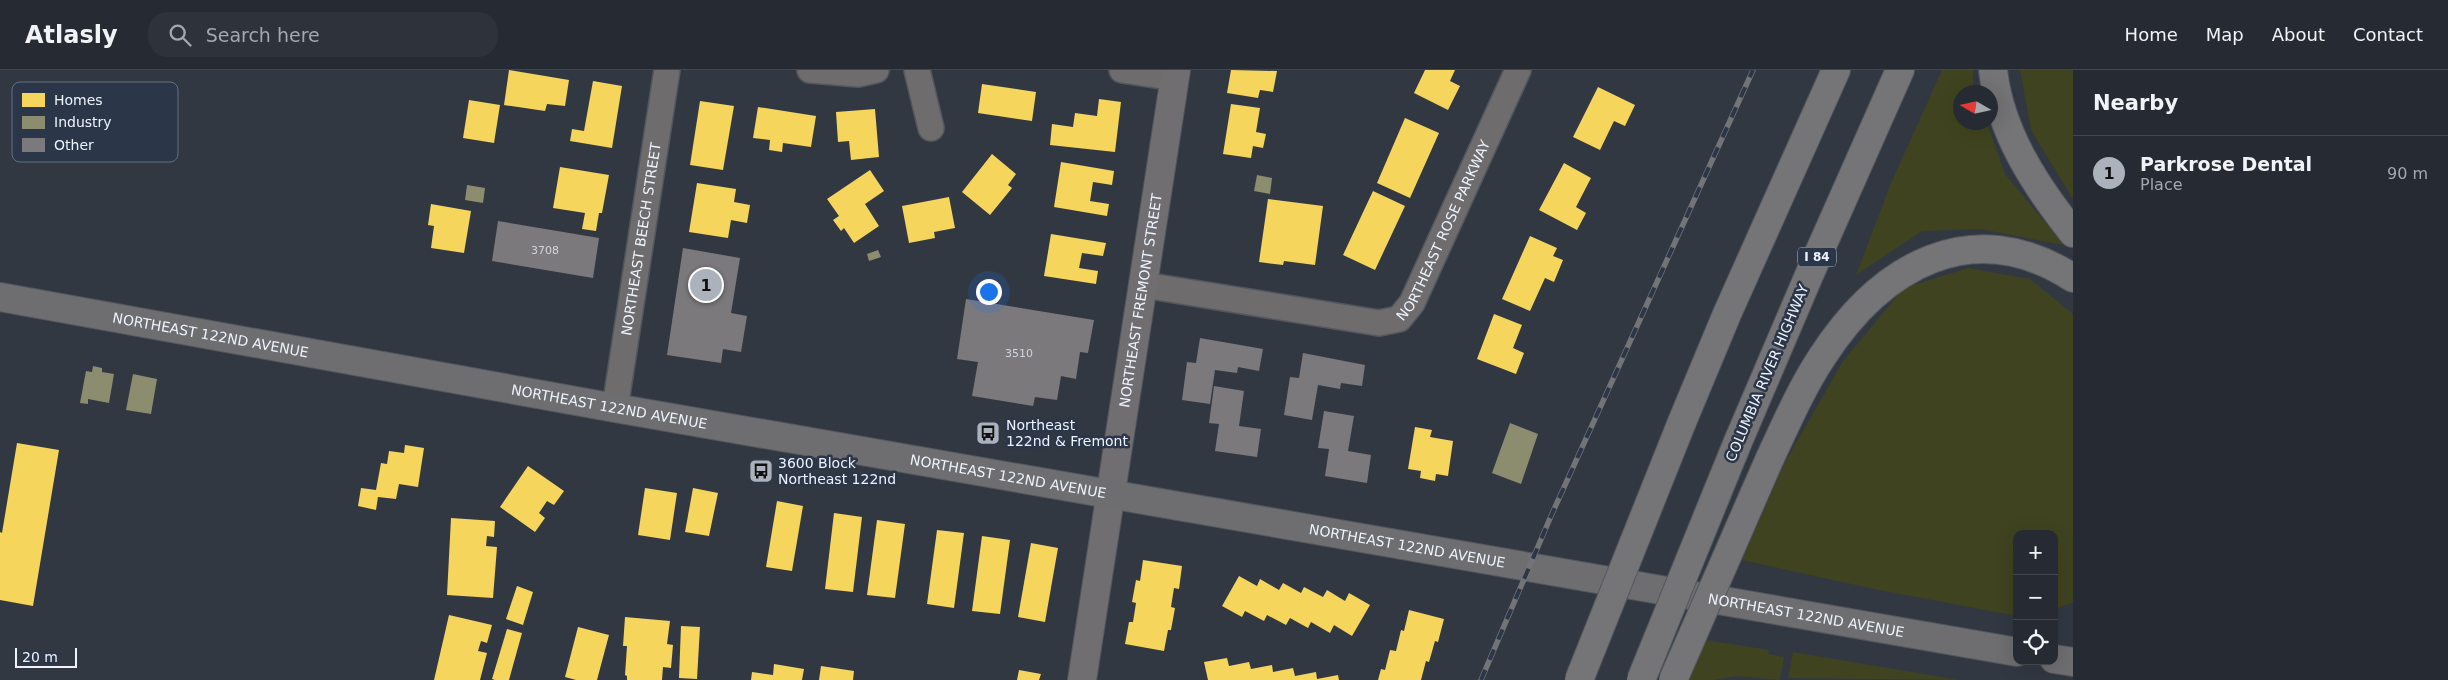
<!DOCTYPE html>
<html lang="en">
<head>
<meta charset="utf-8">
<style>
	body { margin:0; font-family:"DejaVu Sans",sans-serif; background:#2e323a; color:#f1f3f6 }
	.controls { position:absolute; right:15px; bottom:15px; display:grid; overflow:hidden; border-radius:10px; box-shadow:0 5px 20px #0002 }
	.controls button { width:45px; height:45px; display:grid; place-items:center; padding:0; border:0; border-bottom:1px solid #42464d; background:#262a32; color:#f1f3f6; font:25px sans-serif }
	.compass { position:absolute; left:1953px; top:15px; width:45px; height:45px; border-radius:50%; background:#262a32; box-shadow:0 5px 20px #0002; rotate:279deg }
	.scale { position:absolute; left:15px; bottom:12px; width:62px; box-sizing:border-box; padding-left:5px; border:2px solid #edf3fd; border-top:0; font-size:14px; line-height:18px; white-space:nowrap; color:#edf3fd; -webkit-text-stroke:4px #2b3649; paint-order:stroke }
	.you { position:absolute; left:988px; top:221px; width:18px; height:18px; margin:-12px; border:4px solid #fff; border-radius:50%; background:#1a73e8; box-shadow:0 0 0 8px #1a73e833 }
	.badge { display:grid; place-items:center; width:32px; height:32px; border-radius:50%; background:#acb2bc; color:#111; font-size:16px; font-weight:700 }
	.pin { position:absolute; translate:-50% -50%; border:2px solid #fff; box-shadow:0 1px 5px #0006 }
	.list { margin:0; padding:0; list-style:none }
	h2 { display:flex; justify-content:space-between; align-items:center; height:65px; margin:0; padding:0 20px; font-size:21px }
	h2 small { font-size:16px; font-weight:400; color:#a4a7ac }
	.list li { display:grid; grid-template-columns:32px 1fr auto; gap:15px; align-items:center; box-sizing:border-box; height:75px; padding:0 20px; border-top:1px solid #42464d }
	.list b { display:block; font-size:19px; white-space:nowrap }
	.list p { margin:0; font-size:16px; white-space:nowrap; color:#a4a7ac }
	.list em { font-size:16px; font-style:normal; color:#a4a7ac }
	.icon { flex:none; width:28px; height:28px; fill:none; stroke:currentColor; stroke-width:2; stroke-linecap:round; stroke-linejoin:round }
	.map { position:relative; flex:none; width:2073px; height:610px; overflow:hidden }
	header { display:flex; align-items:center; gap:30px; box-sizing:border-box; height:70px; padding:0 25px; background:#262a32; border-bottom:1px solid #42464d }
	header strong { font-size:24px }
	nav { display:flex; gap:28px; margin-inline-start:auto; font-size:18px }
	.search { width:350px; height:45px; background:#2e323a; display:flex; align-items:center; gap:12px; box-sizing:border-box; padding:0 18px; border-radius:20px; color:#a4a7ac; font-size:19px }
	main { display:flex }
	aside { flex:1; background:#262a32 }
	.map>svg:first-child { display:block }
	.green { fill:#3f431f }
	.homes { fill:#f6d55c }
	.industry { fill:#8c8c6e }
	.building { fill:#7c797d }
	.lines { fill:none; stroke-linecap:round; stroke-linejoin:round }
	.street-casing { stroke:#52575e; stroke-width:28 }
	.secondary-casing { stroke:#52575e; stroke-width:30 }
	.primary-casing { stroke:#52575e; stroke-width:30 }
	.highway-casing { stroke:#52575e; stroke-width:30 }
	.street { stroke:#6e6c6d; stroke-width:25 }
	.secondary { stroke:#706e71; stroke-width:28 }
	.primary { stroke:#6e6d70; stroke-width:28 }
	.highway { stroke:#757476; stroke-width:28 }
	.rail-casing { stroke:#737478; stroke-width:5.5 }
	.rail { stroke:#2b3649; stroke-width:4; stroke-dasharray:11; stroke-linecap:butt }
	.highway-bridge-casing { stroke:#52575e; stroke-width:30; stroke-linecap:butt }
	.highway-bridge { stroke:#757476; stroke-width:28 }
	.labels { text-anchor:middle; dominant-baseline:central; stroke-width:5; stroke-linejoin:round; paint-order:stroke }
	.number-label { font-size:11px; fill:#d1d4dd }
	.shield { fill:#2b3649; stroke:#b3bac7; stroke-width:1 }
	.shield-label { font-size:12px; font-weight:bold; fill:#edf3fd }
	.street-label { font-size:14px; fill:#edf3fd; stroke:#2b3649 }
	.poi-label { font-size:14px; fill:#edf3fd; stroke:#2b3649; text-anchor:start }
	.key { fill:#2b3649; stroke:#656f7f; stroke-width:1 }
	.key-label { font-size:14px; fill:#edf3fd }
</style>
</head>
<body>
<header>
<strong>Atlasly</strong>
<div class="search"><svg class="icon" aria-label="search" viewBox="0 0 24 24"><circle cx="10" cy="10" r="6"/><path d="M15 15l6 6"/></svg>Search here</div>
<nav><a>Home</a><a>Map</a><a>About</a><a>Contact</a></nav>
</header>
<main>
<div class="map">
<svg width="2073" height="610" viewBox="0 0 2073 610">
	<rect width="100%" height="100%" fill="#323842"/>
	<g class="green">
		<polygon points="1942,0 1973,0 1973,13 1976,22 1960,22 1960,52 1987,53 2005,104 2064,175 1980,159 1922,161 1856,205 1891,113"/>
		<polygon points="2020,0 2073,0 2073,129 2031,60"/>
		<polygon points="1968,198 2030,209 2073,244 2073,532 2054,540 2054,464 2017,464 2017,546 1874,519 1742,490 1784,394 1843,291 1904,218"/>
		<polygon points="1706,570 1769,580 1768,584 1784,587 1780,610 1735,606 1714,610 1689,610"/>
		<polygon points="1793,582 1959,610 1788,608"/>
	</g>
	<g class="homes">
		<polygon points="509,0 569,10 565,36 547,34 545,41 504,35"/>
		<polygon points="1231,0 1277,1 1273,22 1260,20 1258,28 1227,23"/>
		<polygon points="1425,0 1455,0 1450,11 1460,16 1448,40 1414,23"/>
		<polygon points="593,11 622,16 612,78 570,71 572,59 584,61"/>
		<polygon points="982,14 1036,22 1032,51 978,43"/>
		<polygon points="1598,17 1635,35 1625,56 1614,51 1600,80 1573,67"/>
		<polygon points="1099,29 1121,32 1115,82 1050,75 1052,54 1073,57 1075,43 1097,46"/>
		<polygon points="469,30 500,35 494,73 463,68"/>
		<polygon points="700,31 734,36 723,100 690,95"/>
		<polygon points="1231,34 1260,38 1256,62 1266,64 1263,78 1253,76 1251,88 1223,84"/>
		<polygon points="758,37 816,46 811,77 783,73 782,82 769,80 770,70 753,68"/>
		<polygon points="875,39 879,87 851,90 849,71 838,72 836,42"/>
		<polygon points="1405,48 1439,63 1410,128 1377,113"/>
		<polygon points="992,84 1016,104 1008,115 1012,118 990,145 962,122"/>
		<polygon points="1061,92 1114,101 1112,115 1093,112 1090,131 1109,134 1107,146 1054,137"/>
		<polygon points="1564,93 1591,108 1576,137 1586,143 1577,160 1539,140"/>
		<polygon points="560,97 609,105 602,143 599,143 596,161 582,159 585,143 553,138"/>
		<polygon points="870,100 884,121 865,134 879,156 854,173 844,158 841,161 833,150 839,146 827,129"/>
		<polygon points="697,113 736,119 734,132 750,135 747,153 731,150 728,168 689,162"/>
		<polygon points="1373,121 1405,136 1375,200 1343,185"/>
		<polygon points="949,127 955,158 934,162 935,168 909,173 902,136"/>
		<polygon points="1268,129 1323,136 1315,195 1284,191 1283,195 1259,192"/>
		<polygon points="431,134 471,141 464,183 431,178 434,156 428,155"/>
		<polygon points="1051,164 1106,173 1103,186 1082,183 1079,198 1098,201 1096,214 1044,206"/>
		<polygon points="1530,166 1557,178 1553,186 1563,190 1554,212 1545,208 1530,241 1502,229"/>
		<polygon points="1494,244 1522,255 1513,278 1524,283 1516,304 1477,289"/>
		<polygon points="1415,357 1432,360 1430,367 1453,371 1448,406 1436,404 1435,411 1420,408 1421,401 1408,399"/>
		<polygon points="17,373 59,380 33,536 0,530 0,462 2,463"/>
		<polygon points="405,375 424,378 418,417 399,414 396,429 378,427 376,440 358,436 361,418 376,420 381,393 387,394 389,381 404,383"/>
		<polygon points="528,396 564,421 554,435 547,431 539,443 545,448 535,462 500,437"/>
		<polygon points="645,418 677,423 670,470 638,465"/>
		<polygon points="693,418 718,423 709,466 685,462"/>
		<polygon points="777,431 803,436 792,501 766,497"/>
		<polygon points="834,443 862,447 853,522 825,519"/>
		<polygon points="451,448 495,451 494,467 487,466 486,476 497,477 493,528 447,525"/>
		<polygon points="877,450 905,454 895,528 867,525"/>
		<polygon points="937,460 964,463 954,538 927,534"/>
		<polygon points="982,466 1010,470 1000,544 972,541"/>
		<polygon points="1031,473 1058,478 1045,552 1018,547"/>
		<polygon points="1143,490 1182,496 1179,519 1174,518 1171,537 1175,538 1171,560 1168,560 1164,581 1125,574 1129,552 1133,552 1136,533 1132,532 1136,510 1140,511"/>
		<polygon points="1239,506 1257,516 1260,509 1279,520 1283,513 1301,523 1304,517 1323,527 1327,520 1345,531 1349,523 1370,535 1352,566 1334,555 1330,563 1311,552 1308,558 1290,548 1286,555 1267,545 1264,551 1245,541 1242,547 1222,536"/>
		<polygon points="517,516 533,522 523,555 506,549"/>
		<polygon points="1409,540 1444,549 1438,572 1435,571 1429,592 1426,591 1421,610 1378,610 1381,599 1385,600 1390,580 1396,581 1401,560 1404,561"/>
		<polygon points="449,545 492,555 487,573 481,571 478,581 487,583 480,610 434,610"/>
		<polygon points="625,547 670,551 667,574 673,575 671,598 663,597 662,610 627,610 627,606 625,605 627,576 623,576"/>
		<polygon points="681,556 700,557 697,609 679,608"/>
		<polygon points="578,557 609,565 597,610 576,610 565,607"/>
		<polygon points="507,559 522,563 509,610 495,610 492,609"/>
		<polygon points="1227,588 1229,596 1249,592 1251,599 1272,595 1273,602 1293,598 1295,606 1316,602 1317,609 1338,605 1339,610 1208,610 1204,592"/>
		<polygon points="774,594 804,599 802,610 751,610 752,602 773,605"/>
		<polygon points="821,596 854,601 853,610 819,610"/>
		<polygon points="1019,600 1041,604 1039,610 1017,610"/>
	</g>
	<g class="industry">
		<polygon points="1257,105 1272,108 1270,124 1254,121"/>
		<polygon points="467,115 485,118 483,133 465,130"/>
		<polygon points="878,180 881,187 869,191 867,184"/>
		<polygon points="93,296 102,298 102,302 114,304 109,333 88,329 88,334 80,333 86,301 92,302"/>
		<polygon points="133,304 157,309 151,344 126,340"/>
		<polygon points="1510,353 1538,364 1521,414 1492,403"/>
	</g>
	<g class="building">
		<polygon points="498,151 599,168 593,208 492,191"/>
		<polygon points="683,178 740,188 731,243 747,246 741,282 723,279 721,293 667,285"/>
		<polygon points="966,229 1094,250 1088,283 1080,282 1076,309 1061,306 1057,330 1035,327 1033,336 972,326 978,292 957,289"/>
		<polygon points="1200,268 1263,279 1259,301 1238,297 1237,303 1215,300 1210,334 1182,330 1187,292 1196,293"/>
		<polygon points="1303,283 1365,295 1362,316 1341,313 1340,319 1318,315 1312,350 1284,345 1290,307 1299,308"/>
		<polygon points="1214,316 1244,321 1239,356 1261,359 1257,387 1215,381 1219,354 1209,353"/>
		<polygon points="1324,341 1354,346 1348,381 1371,385 1367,413 1325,406 1329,379 1318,378"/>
	</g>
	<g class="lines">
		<g class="street-casing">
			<g id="street">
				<polyline points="810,0 858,4 876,0"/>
				<polyline points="917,0 931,58"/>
				<polyline points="1122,0 1175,8"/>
				<path id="s1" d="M 1144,215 L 1379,253 L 1399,249 L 1412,233 L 1518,0"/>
				<path id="s2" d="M 615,338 L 667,0"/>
			</g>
		</g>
		<g class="secondary-casing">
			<g id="secondary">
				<path id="s3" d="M 1082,610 L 1176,0"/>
			</g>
		</g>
		<g class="primary-casing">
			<g id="primary">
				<path id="s4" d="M 0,227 L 615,338 L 2017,582"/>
				<polyline points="2054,589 2073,592"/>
			</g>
		</g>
		<g class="highway-casing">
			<g id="highway">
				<path d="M 1993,0 C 2000,62 2035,115 2073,163"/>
				<polyline points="1682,352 1727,244 1836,0"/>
				<polyline points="1737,374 1810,203 1900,0"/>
				<path d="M 1770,388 C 1786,354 1801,319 1822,287 C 1881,196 1972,143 2073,208"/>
			</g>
		</g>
		<use href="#street" class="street"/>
		<use href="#secondary" class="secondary"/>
		<use href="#primary" class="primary"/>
		<use href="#highway" class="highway"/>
		<g class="rail-casing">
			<polyline id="rail" points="1481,610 1551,446 1753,0"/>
		</g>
		<use href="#rail" class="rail"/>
		<g class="highway-bridge-casing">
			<g id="highway-bridge">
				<polyline points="1579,610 1682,352"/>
				<polyline points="1641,610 1737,374"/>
				<polyline points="1673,610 1770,388"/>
			</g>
		</g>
		<use href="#highway-bridge" class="highway-bridge"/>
	</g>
	<defs>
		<g id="bus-square" transform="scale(1.25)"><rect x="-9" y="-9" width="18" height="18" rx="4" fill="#acb2bc" stroke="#2b3649"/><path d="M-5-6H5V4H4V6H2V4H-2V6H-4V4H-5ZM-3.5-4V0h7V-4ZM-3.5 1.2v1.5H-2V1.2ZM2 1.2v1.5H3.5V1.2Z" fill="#111"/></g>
	</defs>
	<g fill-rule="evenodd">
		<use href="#bus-square" x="988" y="363"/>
		<use href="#bus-square" x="761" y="401"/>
	</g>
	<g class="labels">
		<g class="number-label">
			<text x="545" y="180">3708</text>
			<text x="1019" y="283">3510</text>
		</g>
		<rect class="shield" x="1798" y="177.5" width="38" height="19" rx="4"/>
		<g class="shield-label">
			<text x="1817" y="187">I 84</text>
		</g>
		<g class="street-label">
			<text stroke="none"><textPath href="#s1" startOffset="358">NORTHEAST ROSE PARKWAY</textPath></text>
			<text stroke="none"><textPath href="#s2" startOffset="171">NORTHEAST BEECH STREET</textPath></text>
			<text stroke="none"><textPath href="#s3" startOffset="384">NORTHEAST FREMONT STREET</textPath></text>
			<text stroke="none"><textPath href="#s4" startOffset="214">NORTHEAST 122ND AVENUE</textPath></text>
			<text transform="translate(1767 303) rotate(-67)">COLUMBIA RIVER HIGHWAY</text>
			<text stroke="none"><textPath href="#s4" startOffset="619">NORTHEAST 122ND AVENUE</textPath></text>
			<text stroke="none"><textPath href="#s4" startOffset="1024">NORTHEAST 122ND AVENUE</textPath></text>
			<text stroke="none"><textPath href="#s4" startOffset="1429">NORTHEAST 122ND AVENUE</textPath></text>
			<text stroke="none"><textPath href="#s4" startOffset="1834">NORTHEAST 122ND AVENUE</textPath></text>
		</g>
		<g class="poi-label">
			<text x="1006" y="355">Northeast<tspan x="1006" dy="16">122nd &amp; Fremont</tspan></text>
			<text x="778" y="393">3600 Block<tspan x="778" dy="16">Northeast 122nd</tspan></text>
		</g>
	</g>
	<rect x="12" y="12" width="166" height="80" rx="8" class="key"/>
	<rect x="22" y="23" width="23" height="14" fill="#f6d55c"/>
	<rect x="22" y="46" width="23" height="13" fill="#8c8c6e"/>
	<rect x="22" y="68" width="23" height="14" fill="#7c797d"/>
	<g class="key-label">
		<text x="54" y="35">Homes</text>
		<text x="54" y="57">Industry</text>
		<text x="54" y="80">Other</text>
	</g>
</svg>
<div class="controls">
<button>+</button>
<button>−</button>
<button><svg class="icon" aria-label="locate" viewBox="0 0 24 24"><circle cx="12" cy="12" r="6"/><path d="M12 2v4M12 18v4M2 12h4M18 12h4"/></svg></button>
</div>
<svg class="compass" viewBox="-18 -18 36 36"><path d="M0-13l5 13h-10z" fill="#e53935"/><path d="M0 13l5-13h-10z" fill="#a4a7ac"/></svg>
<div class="scale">20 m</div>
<div class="you"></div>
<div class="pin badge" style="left:706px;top:215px">1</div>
</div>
<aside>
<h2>Nearby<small></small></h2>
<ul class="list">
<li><span class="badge">1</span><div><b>Parkrose Dental</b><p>Place</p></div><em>90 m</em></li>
</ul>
</aside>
</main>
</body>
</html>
